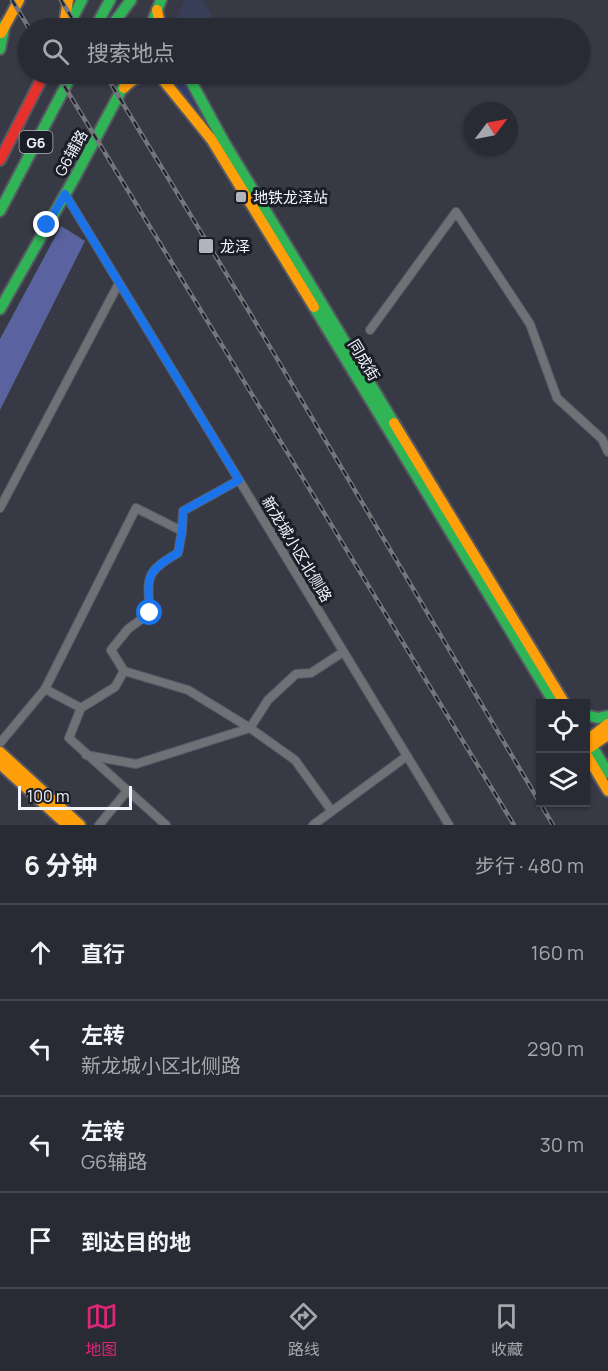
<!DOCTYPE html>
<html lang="zh">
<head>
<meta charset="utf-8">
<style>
	body { margin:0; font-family:Manrope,"Noto Sans SC",sans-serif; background:#353740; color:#f1f3f6 }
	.controls { position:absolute; right:18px; bottom:18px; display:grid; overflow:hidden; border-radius:0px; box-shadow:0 2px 4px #0004 }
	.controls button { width:54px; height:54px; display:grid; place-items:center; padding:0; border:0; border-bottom:2px solid #45474f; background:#292b34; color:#f1f3f6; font:30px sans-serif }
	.compass { position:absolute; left:464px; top:102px; width:54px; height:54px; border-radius:50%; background:#292b34; box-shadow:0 2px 4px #0004; rotate:58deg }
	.scale { position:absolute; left:18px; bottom:15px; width:114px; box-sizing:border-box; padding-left:6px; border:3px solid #f2f4fd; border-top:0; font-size:16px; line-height:21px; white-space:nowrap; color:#f2f4fd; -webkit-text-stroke:4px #1b1d27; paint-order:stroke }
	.stop { position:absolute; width:18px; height:18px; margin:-14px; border:4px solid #1a73e8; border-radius:50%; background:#fff }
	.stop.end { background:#1a73e8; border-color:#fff; box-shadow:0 2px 6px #0008 }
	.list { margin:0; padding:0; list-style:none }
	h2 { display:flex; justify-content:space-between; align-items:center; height:78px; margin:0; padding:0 24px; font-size:26px }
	h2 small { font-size:20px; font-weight:400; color:#a5a7ac }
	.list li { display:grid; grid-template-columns:39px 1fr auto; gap:18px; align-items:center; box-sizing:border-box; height:96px; padding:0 24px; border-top:2px solid #45474f }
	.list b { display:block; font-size:22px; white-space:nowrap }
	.list p { margin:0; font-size:20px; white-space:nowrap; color:#a5a7ac }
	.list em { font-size:20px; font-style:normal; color:#a5a7ac }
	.icon { flex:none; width:33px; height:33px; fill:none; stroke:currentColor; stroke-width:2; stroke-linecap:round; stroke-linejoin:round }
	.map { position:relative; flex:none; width:608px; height:825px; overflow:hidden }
	.search { position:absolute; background:#292b34; box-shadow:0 2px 4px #0004; left:18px; right:18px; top:18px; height:66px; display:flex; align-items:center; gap:15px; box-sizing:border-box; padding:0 21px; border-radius:33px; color:#a5a7ac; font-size:22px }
	.sheet { height:462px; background:#292b34 }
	nav { display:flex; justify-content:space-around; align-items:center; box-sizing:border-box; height:84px; border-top:2px solid #45474f; background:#292b34; font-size:16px; color:#a5a7ac }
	nav a { display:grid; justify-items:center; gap:3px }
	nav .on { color:#db2777 }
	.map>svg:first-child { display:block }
	.built { fill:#393e58 }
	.green { fill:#363c68 }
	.forest { fill:#5a639f }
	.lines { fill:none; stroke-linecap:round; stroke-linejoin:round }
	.street-casing { stroke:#565862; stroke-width:10 }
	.fast-casing { stroke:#565862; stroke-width:14 }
	.slow-casing { stroke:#565862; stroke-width:14 }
	.jam-casing { stroke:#565862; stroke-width:14 }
	.street { stroke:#707177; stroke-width:8 }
	.fast { stroke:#30b455; stroke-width:10 }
	.slow { stroke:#ff9f0a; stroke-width:10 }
	.jam { stroke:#e5322d; stroke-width:10 }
	.rail-casing { stroke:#75767c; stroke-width:4.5 }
	.rail { stroke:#1b1d27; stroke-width:2; stroke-dasharray:7; stroke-linecap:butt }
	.route { stroke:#1a73e8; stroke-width:8 }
	.poi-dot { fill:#b1b3bd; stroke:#1b1d27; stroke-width:2 }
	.labels { text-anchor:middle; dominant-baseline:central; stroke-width:6; stroke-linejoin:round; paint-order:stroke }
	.shield { fill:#1b1d27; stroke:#b2b4bd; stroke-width:1.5 }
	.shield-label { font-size:14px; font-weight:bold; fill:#f2f4fd }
	.street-label { font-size:15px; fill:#f2f4fd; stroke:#1b1d27 }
	.poi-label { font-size:15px; fill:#f2f4fd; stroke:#1b1d27; text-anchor:start }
</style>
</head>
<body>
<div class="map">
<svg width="608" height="825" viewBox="0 0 608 825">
	<rect width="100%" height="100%" fill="#373945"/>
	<polygon class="built" points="185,0 203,0 220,28 183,28 176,18"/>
	<polygon class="green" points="169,74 183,75 188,87 215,136 170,77"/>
	<polygon class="forest" points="61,226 85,241 0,410 0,339"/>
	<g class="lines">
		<g class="street-casing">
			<g id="street">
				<polyline points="65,194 449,825"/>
				<polyline points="370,330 456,212 530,324 557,398 602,439 608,452"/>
				<polyline points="0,508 119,283"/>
				<polyline points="182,531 183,511 239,480"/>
				<polyline points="124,671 188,690 250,728 268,700 296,674 311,673 343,652"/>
				<path d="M 81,708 L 45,689 L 136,508 L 182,531 L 178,553 C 145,572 147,577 150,613 L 128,629 L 111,650 L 124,671 L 115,687 L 81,708 L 69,738 L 166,825"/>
				<polyline points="0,743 45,689"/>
				<polyline points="86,755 136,764 250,728 295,760 331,810"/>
				<polyline points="99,825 127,791"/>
				<polyline points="313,825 407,756"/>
			</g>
		</g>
		<g class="fast-casing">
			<g id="fast">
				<polyline points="67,28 82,0"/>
				<polyline points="95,28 110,0"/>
				<polyline points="110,28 131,0"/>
				<polyline points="150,28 161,0"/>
				<polyline points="0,49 5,24"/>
				<polyline points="187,74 224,142 394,423"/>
				<polyline points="0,211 72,74"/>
				<polyline points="314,307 555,704"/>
				<polyline points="0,309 75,177 130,74"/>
				<polyline points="586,715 598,718 608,716"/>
				<polyline points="586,736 608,773"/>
			</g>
		</g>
		<g class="slow-casing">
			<g id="slow">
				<polyline points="157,10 161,28"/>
				<polyline points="64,25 68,0"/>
				<polyline points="1,33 19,0"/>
				<path d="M 124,88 C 134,77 145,73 160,76 L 211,139 L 314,307"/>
				<polyline points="394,423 565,704"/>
				<polyline points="586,741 608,724"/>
				<polyline points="586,750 608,735"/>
				<polyline points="0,752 80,825"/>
				<polyline points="586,754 608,791"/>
				<polyline points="0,764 67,825"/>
			</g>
		</g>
		<g class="jam-casing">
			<polyline id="jam" points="0,160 44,74"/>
		</g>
		<use href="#street" class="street"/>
		<use href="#fast" class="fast"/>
		<use href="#slow" class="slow"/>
		<use href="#jam" class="jam"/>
		<g class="rail-casing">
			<g id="rail">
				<polyline points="12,0 29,28"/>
				<polyline points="61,0 78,28"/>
				<polyline points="57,74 514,825"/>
				<polyline points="105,74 247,308 553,825"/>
			</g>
		</g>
		<use href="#rail" class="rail"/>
	</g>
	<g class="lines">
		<path class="route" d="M 47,225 L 65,194 L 239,480 L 183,511 L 182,531 L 178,553 C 145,572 147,577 150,613"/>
	</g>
	<g class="poi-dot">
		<rect x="235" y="191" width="12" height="12" rx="3"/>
		<rect x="198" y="238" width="16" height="16" rx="3"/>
	</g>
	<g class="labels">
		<rect class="shield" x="19.5" y="131" width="33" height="22" rx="4.5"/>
		<g class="shield-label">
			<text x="36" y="142">G6</text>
		</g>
		<g class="street-label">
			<text transform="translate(71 153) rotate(-61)">G6辅路</text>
			<text transform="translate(364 360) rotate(59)">同成街</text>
			<text transform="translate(297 549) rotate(59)">新龙城小区北侧路</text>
		</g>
		<g class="poi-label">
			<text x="253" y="197">地铁龙泽站</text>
			<text x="220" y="246">龙泽</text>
		</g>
	</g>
</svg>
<div class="controls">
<button><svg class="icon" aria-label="locate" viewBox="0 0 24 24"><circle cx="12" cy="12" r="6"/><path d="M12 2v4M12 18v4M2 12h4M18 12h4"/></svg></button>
<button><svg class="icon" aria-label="layers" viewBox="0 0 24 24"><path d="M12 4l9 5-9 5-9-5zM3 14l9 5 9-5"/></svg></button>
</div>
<svg class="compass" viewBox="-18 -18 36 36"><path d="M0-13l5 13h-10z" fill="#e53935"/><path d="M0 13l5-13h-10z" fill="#a5a7ac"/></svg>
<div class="scale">100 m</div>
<div class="stop" style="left:150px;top:613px"></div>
<div class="stop end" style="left:47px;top:225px"></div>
<div class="search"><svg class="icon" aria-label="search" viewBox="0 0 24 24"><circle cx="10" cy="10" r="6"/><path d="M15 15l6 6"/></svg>搜索地点</div>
</div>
<section class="sheet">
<h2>6 分钟<small>步行 · 480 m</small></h2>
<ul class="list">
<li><svg class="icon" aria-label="ahead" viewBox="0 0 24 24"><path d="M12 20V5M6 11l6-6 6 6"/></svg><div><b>直行</b></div><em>160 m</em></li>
<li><svg class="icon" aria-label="left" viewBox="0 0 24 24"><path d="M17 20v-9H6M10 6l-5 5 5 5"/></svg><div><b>左转</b><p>新龙城小区北侧路</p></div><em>290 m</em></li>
<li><svg class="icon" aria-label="left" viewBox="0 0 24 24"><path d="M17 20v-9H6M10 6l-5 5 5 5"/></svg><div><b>左转</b><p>G6辅路</p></div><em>30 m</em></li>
<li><svg class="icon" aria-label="arrive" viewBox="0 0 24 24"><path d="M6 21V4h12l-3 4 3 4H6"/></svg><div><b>到达目的地</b></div></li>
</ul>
</section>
<nav>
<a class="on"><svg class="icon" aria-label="map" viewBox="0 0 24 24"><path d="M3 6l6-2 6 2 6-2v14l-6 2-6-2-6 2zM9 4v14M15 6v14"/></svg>地图</a>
<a><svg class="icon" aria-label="directions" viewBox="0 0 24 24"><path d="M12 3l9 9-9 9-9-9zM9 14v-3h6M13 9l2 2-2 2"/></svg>路线</a>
<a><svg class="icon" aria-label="saved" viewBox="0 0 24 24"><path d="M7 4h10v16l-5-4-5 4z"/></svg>收藏</a>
</nav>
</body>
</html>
